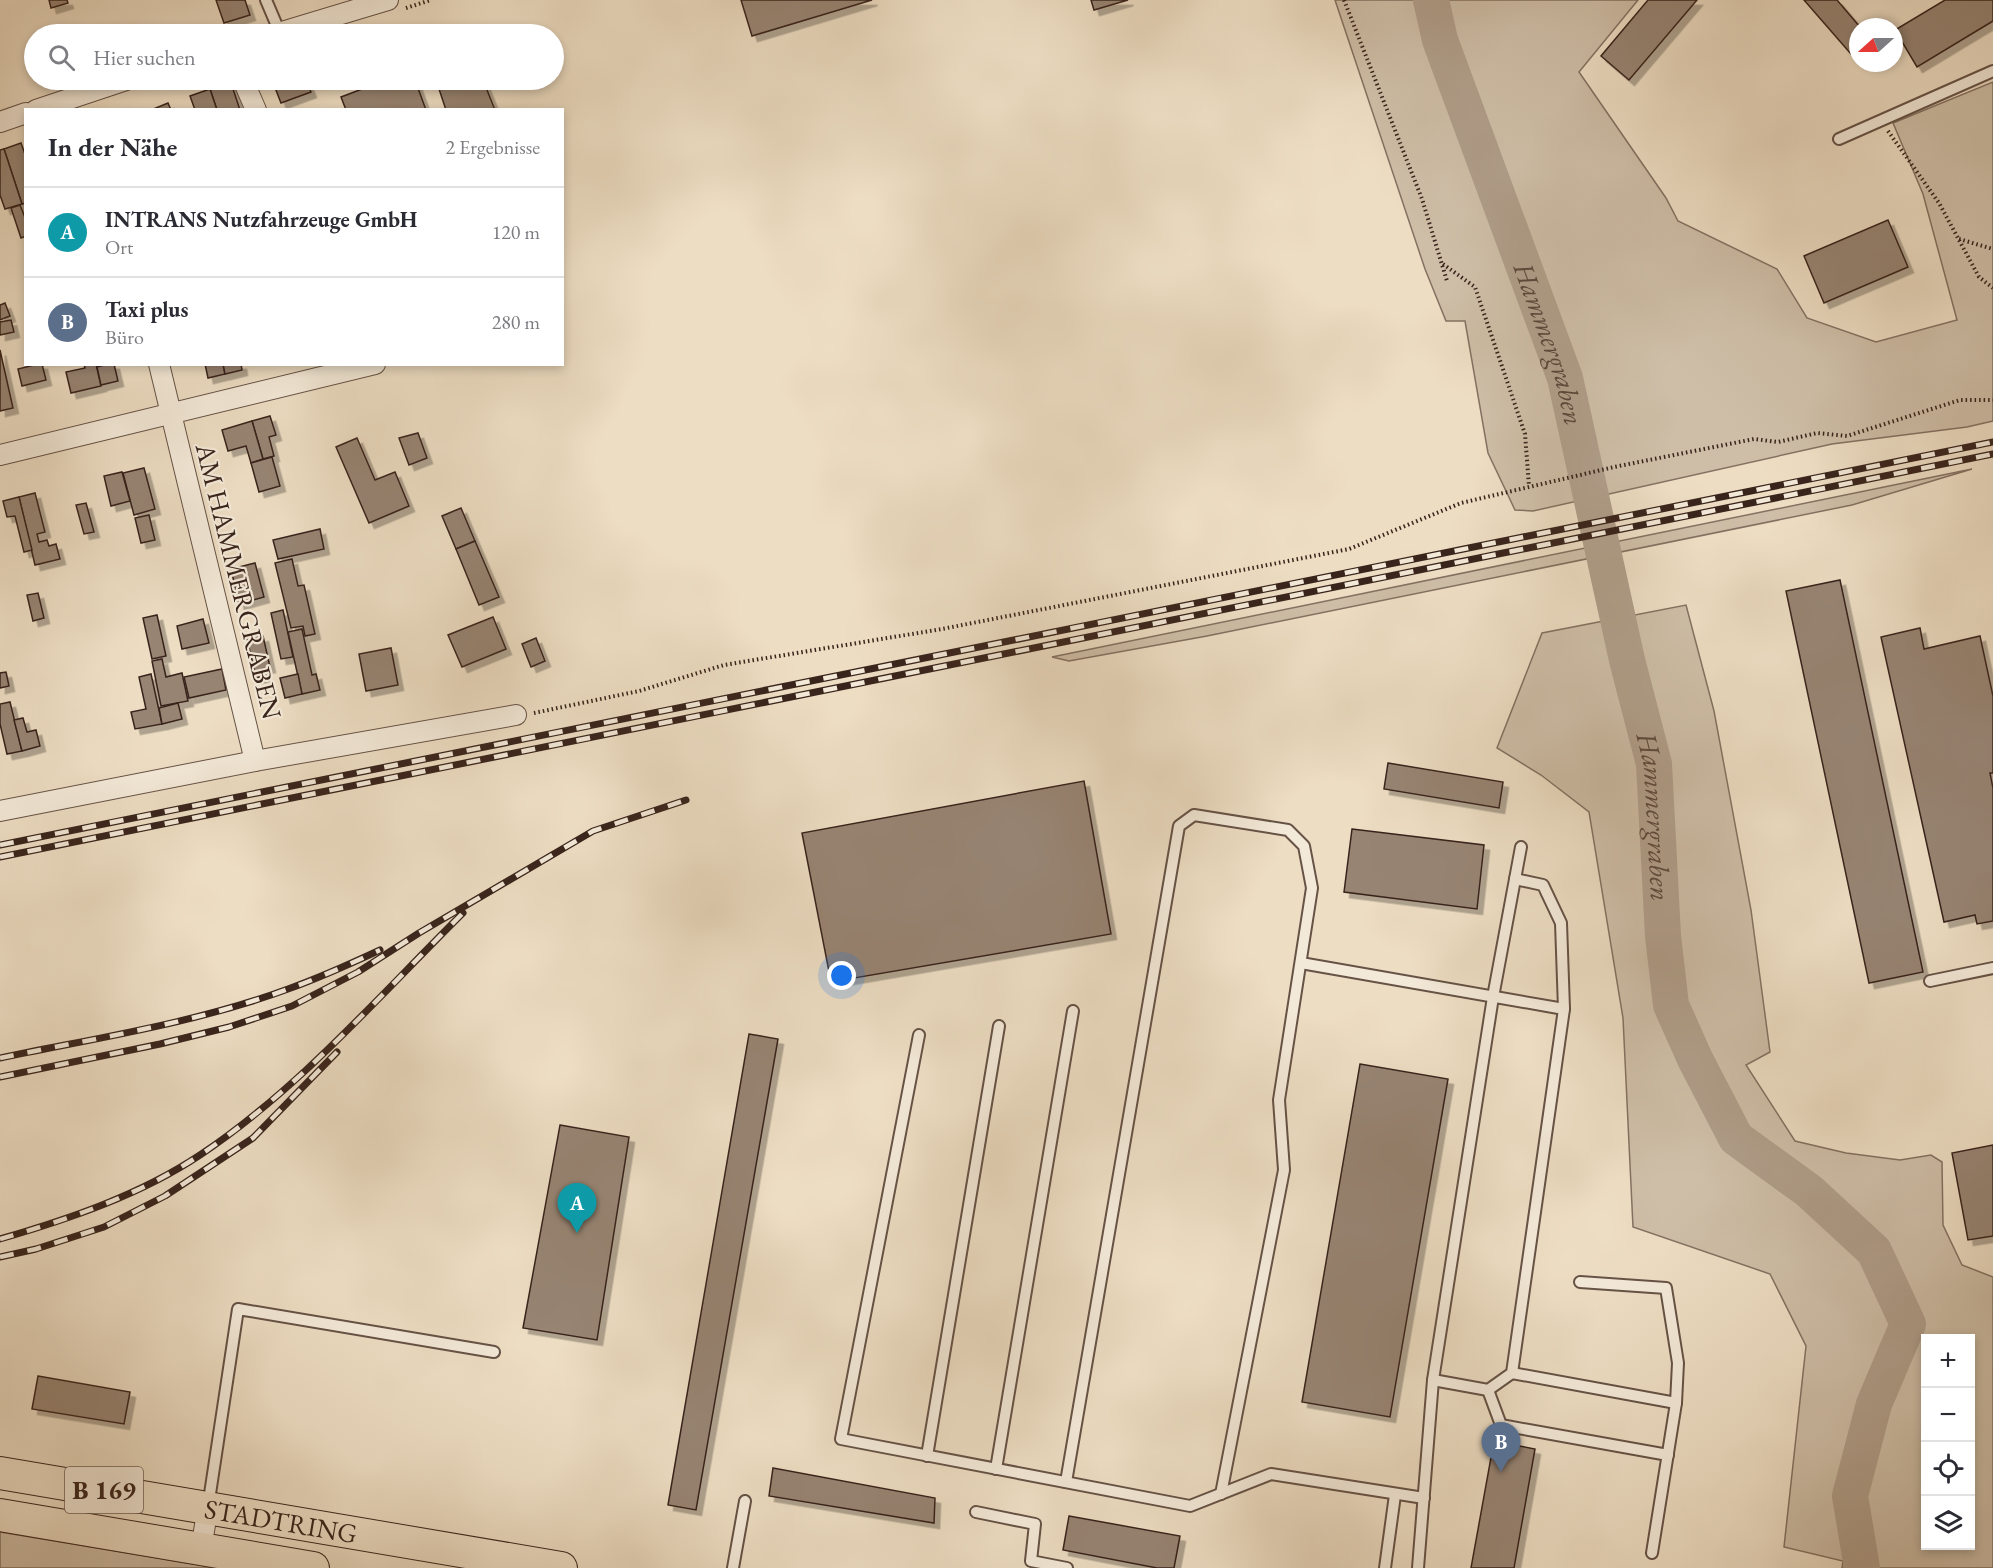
<!DOCTYPE html>
<html lang="de">
<head>
<meta charset="utf-8">
<style>
	body { margin:0; font-family:"EB Garamond",serif; background:#f7f7f7; color:#2b2b33 }
	.controls { position:absolute; right:18px; bottom:18px; display:grid; overflow:hidden; border-radius:0px; box-shadow:0 3px 9px #0003 }
	.controls button { width:54px; height:54px; display:grid; place-items:center; padding:0; border:0; border-bottom:2px solid #e1e1e2; background:#fff; color:#2b2b33; font:30px sans-serif }
	.compass { position:absolute; left:1849px; top:18px; width:54px; height:54px; border-radius:50%; background:#fff; box-shadow:0 3px 9px #0003; rotate:249deg }
	.you { position:absolute; left:842px; top:976px; width:21px; height:21px; margin:-15px; border:4px solid #fff; border-radius:50%; background:#1a73e8; box-shadow:0 0 0 9px #1a73e833 }
	.badge { display:grid; place-items:center; width:39px; height:39px; border-radius:50%; background:#8f2418; color:#fff; font-size:20px; font-weight:700 }
	.pin { position:absolute; translate:-50% -50px; filter:drop-shadow(0 2px 3px #0008) }
	.pin::after { content:''; position:absolute; top:32px; width:21px; height:18px; background:inherit; clip-path:polygon(0 0,100% 0,50% 100%) }
	.list { margin:0; padding:0; list-style:none }
	h2 { display:flex; justify-content:space-between; align-items:center; height:78px; margin:0; padding:0 24px; font-size:26px }
	h2 small { font-size:20px; font-weight:400; color:#7c7c81 }
	.list li { display:grid; grid-template-columns:39px 1fr auto; gap:18px; align-items:center; box-sizing:border-box; height:90px; padding:0 24px; border-top:2px solid #e1e1e2 }
	.list b { display:block; font-size:22px; white-space:nowrap }
	.list p { margin:0; font-size:20px; white-space:nowrap; color:#7c7c81 }
	.list em { font-size:20px; font-style:normal; color:#7c7c81 }
	.icon { flex:none; width:33px; height:33px; fill:none; stroke:currentColor; stroke-width:2; stroke-linecap:round; stroke-linejoin:round }
	.map { position:relative; flex:none; width:1993px; height:1568px; overflow:hidden }
	.search { position:absolute; background:#fff; box-shadow:0 3px 9px #0003; left:24px; top:24px; width:540px; height:66px; display:flex; align-items:center; gap:15px; box-sizing:border-box; padding:0 21px; border-radius:33px; color:#7c7c81; font-size:22px }
	.panel { position:absolute; background:#fff; box-shadow:0 3px 9px #0003; left:24px; top:108px; width:540px; height:258px; border-radius:0px }
	.map>svg:first-child { display:block }
	.green { fill:#cebea7; stroke:#847162; stroke-width:1.5; fill-rule:evenodd }
	.lines { fill:none; stroke-linecap:round; stroke-linejoin:round }
	.river { stroke:#b09e8a; stroke-width:36 }
	.building { fill:#978473; stroke:#39241c; stroke-width:1.5; filter:url(#shadow) }
	.lane-casing { stroke:#665246; stroke-width:14 }
	.street-casing { stroke:#665246; stroke-width:22 }
	.primary-casing { stroke:#39241c; stroke-width:34 }
	.path { stroke:#39241c; stroke-width:4; stroke-dasharray:1.5 3; stroke-linecap:butt }
	.lane { stroke:#f3e9d8; stroke-width:10 }
	.street { stroke:#f3e9d8; stroke-width:20 }
	.primary { stroke:#edddc3; stroke-width:32 }
	.rail-casing { stroke:#39241c; stroke-width:7 }
	.rail { stroke:#f3e9d8; stroke-width:4.5; stroke-dasharray:14; stroke-linecap:butt }
	.labels { text-anchor:middle; dominant-baseline:central; stroke-width:4.5; stroke-linejoin:round; paint-order:stroke }
	.shield { fill:#f3e9d8; stroke:#715f54; stroke-width:1.5 }
	.shield-label { font-size:26px; font-weight:bold; fill:#39241c }
	.street-label { font-size:27px; fill:#39241c; stroke:#f3e9d8 }
	.water-label { font-size:28px; font-style:italic; fill:#5d493d; stroke:#f3e9d8 }
</style>
</head>
<body>
<div class="map">
<svg width="1993" height="1568" viewBox="0 0 1993 1568">
	<defs>
		<filter id="shadow"><feDropShadow dx="5.5" dy="5.5" stdDeviation="0" flood-color="#0004"/></filter>
	</defs>
	<rect width="100%" height="100%" fill="#edddc3"/>
	<filter id="stains"><feTurbulence type="fractalNoise" baseFrequency=".00333" numOctaves="4"/><feColorMatrix values="0 0 0 0 .2 0 0 0 0 .09 0 0 0 0 .02 0 0 0 .5 -.17"/></filter>
	<radialGradient id="worn" r=".72"><stop offset=".6" stop-color="#630" stop-opacity="0"/><stop offset="1" stop-color="#630" stop-opacity=".3"/></radialGradient>
	<g class="green">
		<polygon points="1335,0 1638,0 1579,72 1666,198 1678,221 1777,269 1807,318 1876,342 1957,320 1923,194 1893,123 1993,82 1993,421 1967,427 1832,444 1533,511 1515,510 1488,453 1465,321 1446,321 1425,269"/>
		<polygon points="1972,469 1852,505 1207,636 1069,661 1052,657"/>
		<path d="M 1686,605 L 1714,711 L 1751,910 L 1770,1052 L 1746,1065 L 1795,1141 L 1846,1153 L 1900,1160 L 1931,1155 L 1942,1162 L 1943,1225 L 1962,1265 L 1993,1277 L 1993,1568 L 1842,1568 L 1843,1561 L 1784,1547 L 1806,1346 L 1770,1274 L 1633,1227 L 1623,1018 L 1589,812 L 1541,775 L 1497,748 L 1542,633 ZM 1970,1338 L 1970,1546 L 1926,1546 L 1926,1338 Z"/>
		<polygon points="0,1532 218,1568 0,1568"/>
	</g>
	<g class="lines">
		<path class="river" id="s1" d="M 1431,0 L 1440,40 L 1565,378 L 1627,660 L 1654,764 L 1663,936 L 1671,1005 L 1695,1059 L 1736,1138 L 1809,1191 L 1874,1251 L 1908,1324 L 1874,1404 L 1850,1496 L 1862,1568"/>
	</g>
	<g class="building">
		<polygon points="49,0 67,0 68,3 51,8"/>
		<polygon points="216,0 245,0 250,15 224,23"/>
		<polygon points="741,0 872,0 752,36"/>
		<polygon points="1091,0 1128,0 1094,10"/>
		<polygon points="1648,0 1697,0 1629,80 1601,56"/>
		<polygon points="1804,0 1837,0 1860,27 1858,27 1858,48 1851,54"/>
		<polygon points="1945,0 1993,0 1993,21 1917,67 1895,30"/>
		<polygon points="272,80 306,80 311,92 281,103"/>
		<polygon points="386,80 415,80 426,110 346,110 341,97"/>
		<polygon points="456,80 483,80 495,110 446,110 438,86"/>
		<polygon points="231,83 240,110 217,110 210,89"/>
		<polygon points="210,89 217,110 195,110 190,96"/>
		<polygon points="168,103 171,110 151,110"/>
		<polygon points="21,143 26,157 26,203 22,204 4,149"/>
		<polygon points="4,149 22,204 5,209 0,195 0,150"/>
		<polygon points="20,205 26,220 26,236 21,238 11,208"/>
		<polygon points="1888,220 1908,267 1824,303 1804,256"/>
		<polygon points="5,303 10,316 0,320 0,305"/>
		<polygon points="11,320 14,332 0,335 0,322"/>
		<polygon points="0,350 13,408 0,411"/>
		<polygon points="38,364 42,364 46,380 22,386 18,369"/>
		<polygon points="84,364 96,364 101,386 71,393 66,372 85,368"/>
		<polygon points="108,364 114,364 118,381 101,385 97,367"/>
		<polygon points="205,364 223,364 225,374 208,378"/>
		<polygon points="223,364 241,364 242,370 225,374"/>
		<polygon points="270,416 276,435 269,437 274,456 263,459 252,421"/>
		<polygon points="252,421 263,459 251,463 246,446 228,451 222,430"/>
		<polygon points="418,433 427,458 409,465 399,438"/>
		<polygon points="357,438 375,480 395,472 409,506 369,523 336,447"/>
		<polygon points="272,457 280,486 259,492 251,463"/>
		<polygon points="144,468 155,509 134,515 123,473"/>
		<polygon points="122,472 130,501 111,506 104,476"/>
		<polygon points="35,493 45,532 37,534 39,542 47,540 49,546 56,544 60,559 35,565 19,497"/>
		<polygon points="19,497 32,550 24,552 15,516 7,517 3,501"/>
		<polygon points="86,503 94,532 84,534 76,505"/>
		<polygon points="461,508 475,541 456,549 442,516"/>
		<polygon points="149,515 155,540 141,543 135,518"/>
		<polygon points="320,529 324,549 278,559 273,540"/>
		<polygon points="475,541 499,597 479,605 456,549"/>
		<polygon points="292,559 298,586 304,585 315,634 305,636 303,626 291,628 275,563"/>
		<polygon points="255,563 264,597 239,604 231,569"/>
		<polygon points="1840,580 1923,972 1869,983 1786,591"/>
		<polygon points="38,593 44,618 33,621 27,595"/>
		<polygon points="283,610 293,657 281,659 271,613"/>
		<polygon points="157,615 166,656 152,659 143,618"/>
		<polygon points="493,617 506,649 462,667 448,635"/>
		<polygon points="203,619 209,643 182,649 177,626"/>
		<polygon points="1920,628 1924,649 1980,636 1993,696 1993,773 1990,773 1993,788 1993,921 1977,924 1975,915 1944,922 1881,637"/>
		<polygon points="302,629 312,675 316,674 320,690 302,694 288,632"/>
		<polygon points="263,636 270,667 262,669 264,676 256,678 247,639"/>
		<polygon points="536,638 545,661 531,667 522,644"/>
		<polygon points="391,648 398,685 366,691 359,654"/>
		<polygon points="162,659 166,677 182,673 188,701 161,706 152,661"/>
		<polygon points="222,669 226,690 189,698 184,677"/>
		<polygon points="6,672 9,686 0,688 0,673"/>
		<polygon points="151,674 162,724 135,729 131,712 146,709 139,677"/>
		<polygon points="298,674 302,694 285,698 280,678"/>
		<polygon points="10,702 22,751 7,754 0,724 0,704"/>
		<polygon points="178,703 182,719 162,724 159,708"/>
		<polygon points="23,718 27,732 36,730 40,746 22,751 14,720"/>
		<polygon points="1388,763 1503,782 1499,808 1384,789"/>
		<polygon points="1084,781 1111,934 831,982 802,833"/>
		<polygon points="1352,829 1484,845 1477,909 1344,892"/>
		<polygon points="749,1034 778,1039 696,1510 668,1505"/>
		<polygon points="1360,1064 1448,1079 1390,1417 1302,1402"/>
		<polygon points="560,1125 629,1137 597,1340 523,1328"/>
		<polygon points="1993,1145 1993,1236 1968,1240 1952,1153"/>
		<polygon points="38,1376 130,1392 124,1424 32,1409"/>
		<polygon points="1494,1441 1535,1449 1514,1568 1471,1568"/>
		<polygon points="773,1468 935,1498 934,1523 769,1496"/>
		<polygon points="1069,1516 1180,1536 1174,1568 1157,1568 1063,1550"/>
	</g>
	<g class="lines">
		<g class="lane-casing">
			<g id="lane">
				<polyline points="266,0 280,33"/>
				<polyline points="1839,139 1993,71"/>
				<polyline points="1301,963 1564,1009"/>
				<polyline points="1930,981 1993,968"/>
				<polyline points="919,1035 841,1439 1190,1506 1271,1474 1424,1498"/>
				<polyline points="1512,1373 1676,1403 1678,1363 1666,1288 1580,1282"/>
				<polyline points="1433,1380 1488,1390 1512,1373 1564,1009 1561,923 1543,885 1515,879"/>
				<polyline points="1488,1390 1501,1425 1668,1455"/>
				<polyline points="927,1456 999,1026"/>
				<polyline points="996,1469 1073,1011"/>
				<polyline points="1066,1482 1179,826 1194,815 1288,830 1304,846 1312,888 1279,1100 1284,1170 1221,1494"/>
				<polyline points="208,1507 238,1309 494,1352"/>
				<polyline points="976,1512 1035,1524 1031,1561 1067,1568"/>
				<polyline points="1652,1553 1676,1403"/>
				<polyline points="733,1568 745,1501"/>
				<polyline points="1385,1568 1395,1495"/>
				<polyline points="1418,1568 1433,1380 1493,997 1521,847"/>
			</g>
		</g>
		<g class="street-casing">
			<g id="street">
				<polyline points="275,34 388,0"/>
				<polyline points="243,80 256,110"/>
				<polyline points="36,110 126,80"/>
				<polyline points="0,122 26,113"/>
				<polyline points="0,455 375,364"/>
				<polyline points="255,761 516,715"/>
				<polyline points="0,811 255,761 159,364"/>
				<polyline points="201,1549 208,1507"/>
			</g>
		</g>
		<g class="primary-casing">
			<g id="primary">
				<path id="s2" d="M 0,1473 L 561,1568"/>
				<polyline points="0,1515 313,1568"/>
			</g>
		</g>
		<g class="path">
			<polyline points="1344,0 1422,199 1447,281"/>
			<polyline points="406,8 431,0"/>
			<polyline points="1888,131 1939,203 1979,277 1993,288"/>
			<polyline points="1959,239 1993,249"/>
			<polyline points="1443,264 1475,287 1525,434 1529,486"/>
			<polyline points="534,713 639,691 724,665 942,629 1349,549 1461,503 1614,467 1754,439 1778,442 1817,433 1847,436 1960,400 1993,400"/>
		</g>
		<use href="#lane" class="lane"/>
		<use href="#street" class="street"/>
		<use href="#primary" class="primary"/>
		<g class="rail-casing">
			<g id="rail">
				<polyline points="0,845 1993,442"/>
				<polyline points="0,857 1993,454"/>
				<path d="M 0,1058 C 96,1038 196,1023 288,989 C 319,978 350,964 380,950"/>
				<polyline points="0,1077 160,1044 229,1027 292,1006 358,972 419,933 593,831 686,800"/>
				<path d="M 0,1239 C 69,1219 140,1195 200,1155 C 299,1089 379,996 463,913"/>
				<polyline points="0,1257 36,1249 104,1227 165,1196 253,1138 337,1052"/>
			</g>
		</g>
		<use href="#rail" class="rail"/>
	</g>
	<g class="labels">
		<rect class="shield" x="65" y="1467" width="78" height="46" rx="4.5"/>
		<g class="shield-label">
			<text x="104" y="1490">B 169</text>
		</g>
		<g class="street-label">
			<text transform="translate(239 581) rotate(76)">AM HAMMERGRABEN</text>
			<text stroke="none"><textPath href="#s2" startOffset="285">STADTRING</textPath></text>
		</g>
		<g class="water-label">
			<text stroke="none"><textPath href="#s1" startOffset="364">Hammergraben</textPath></text>
			<text stroke="none"><textPath href="#s1" startOffset="850">Hammergraben</textPath></text>
		</g>
	</g>
	<rect width="100%" height="100%" filter="url(#stains)"/>
	<rect width="100%" height="100%" fill="url(#worn)"/>
</svg>
<div class="controls">
<button>+</button>
<button>−</button>
<button><svg class="icon" aria-label="locate" viewBox="0 0 24 24"><circle cx="12" cy="12" r="6"/><path d="M12 2v4M12 18v4M2 12h4M18 12h4"/></svg></button>
<button><svg class="icon" aria-label="layers" viewBox="0 0 24 24"><path d="M12 4l9 5-9 5-9-5zM3 14l9 5 9-5"/></svg></button>
</div>
<svg class="compass" viewBox="-18 -18 36 36"><path d="M0-13l5 13h-10z" fill="#e53935"/><path d="M0 13l5-13h-10z" fill="#7c7c81"/></svg>
<div class="you"></div>
<div class="pin badge" style="left:577px;top:1233px;background:#0f9aa8">A</div>
<div class="pin badge" style="left:1501px;top:1472px;background:#5c6f8a">B</div>
<div class="search"><svg class="icon" aria-label="search" viewBox="0 0 24 24"><circle cx="10" cy="10" r="6"/><path d="M15 15l6 6"/></svg>Hier suchen</div>
<section class="panel">
<h2>In der Nähe<small>2 Ergebnisse</small></h2>
<ul class="list">
<li><span class="badge" style="background:#0f9aa8">A</span><div><b>INTRANS Nutzfahrzeuge GmbH</b><p>Ort</p></div><em>120 m</em></li>
<li><span class="badge" style="background:#5c6f8a">B</span><div><b>Taxi plus</b><p>Büro</p></div><em>280 m</em></li>
</ul>
</section>
</div>
</body>
</html>
